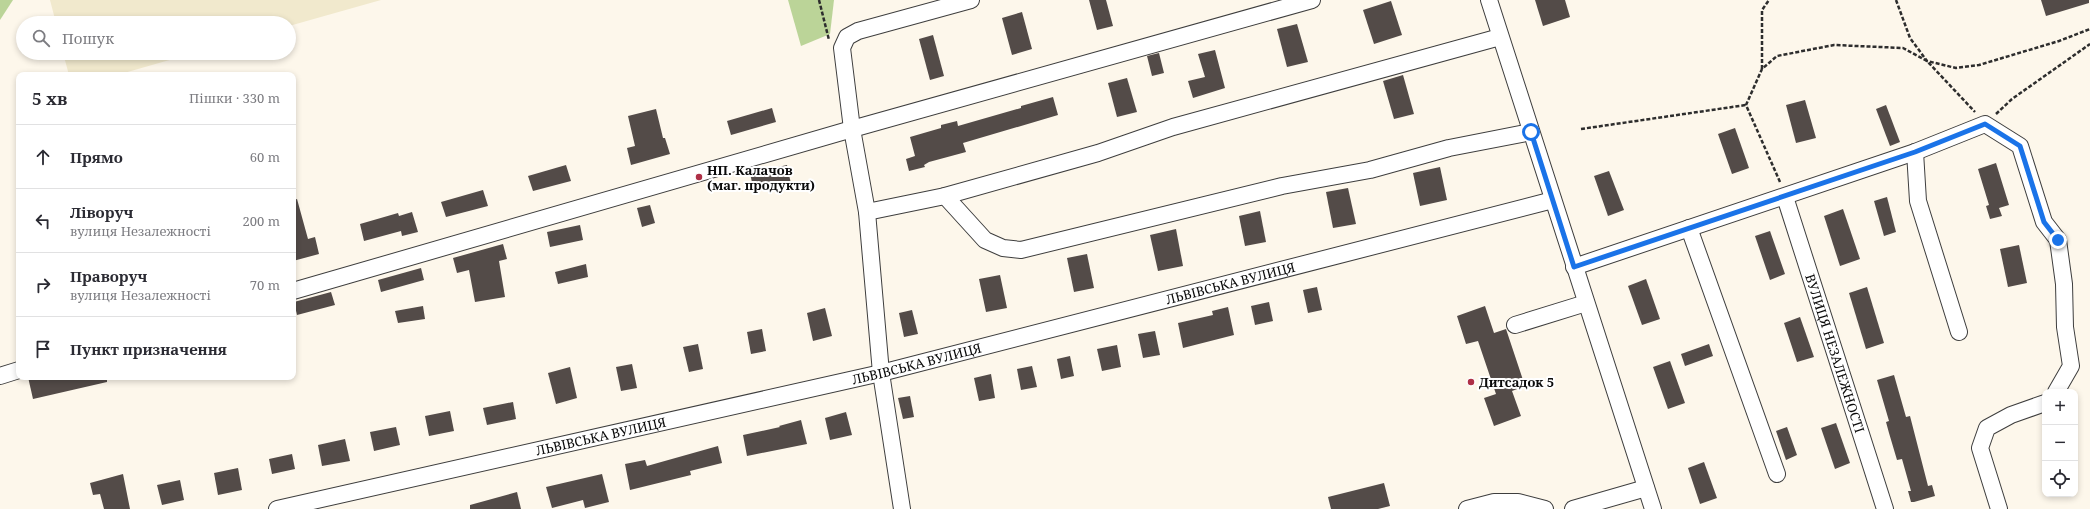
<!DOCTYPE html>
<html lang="uk">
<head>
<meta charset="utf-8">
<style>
	body { margin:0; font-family:"Noto Serif",serif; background:#f2f2f3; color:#2b2b33 }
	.controls { position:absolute; right:12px; bottom:12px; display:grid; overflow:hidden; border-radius:8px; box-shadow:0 2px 6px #0003 }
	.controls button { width:36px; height:36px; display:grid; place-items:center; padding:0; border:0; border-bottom:1px solid #e1e1e2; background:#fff; color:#2b2b33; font:20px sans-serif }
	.stop { position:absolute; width:12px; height:12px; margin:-9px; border:3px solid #1a73e8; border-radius:50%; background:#fff }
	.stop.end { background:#1a73e8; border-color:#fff; box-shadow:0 1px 4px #0008 }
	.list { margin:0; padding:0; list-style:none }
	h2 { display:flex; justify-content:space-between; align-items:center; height:52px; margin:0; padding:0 16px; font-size:17px }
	h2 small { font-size:13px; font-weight:400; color:#7c7c81 }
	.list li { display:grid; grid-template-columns:26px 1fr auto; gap:12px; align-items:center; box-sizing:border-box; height:64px; padding:0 16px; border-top:1px solid #e1e1e2 }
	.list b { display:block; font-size:15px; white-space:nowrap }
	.list p { margin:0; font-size:13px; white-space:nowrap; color:#7c7c81 }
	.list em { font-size:13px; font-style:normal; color:#7c7c81 }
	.icon { flex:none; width:22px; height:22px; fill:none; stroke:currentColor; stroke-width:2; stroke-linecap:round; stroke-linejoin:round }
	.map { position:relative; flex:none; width:2090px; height:509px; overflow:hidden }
	.search { position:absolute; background:#fff; box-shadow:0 2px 6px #0003; left:16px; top:16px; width:280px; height:44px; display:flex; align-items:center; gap:10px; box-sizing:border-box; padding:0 14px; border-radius:22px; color:#7c7c81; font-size:15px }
	.panel { position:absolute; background:#fff; box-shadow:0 2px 6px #0003; left:16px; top:72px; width:280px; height:308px; border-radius:8px }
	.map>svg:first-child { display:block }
	.farmland { fill:#f1e9cd }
	.forest { fill:#bbd498 }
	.building { fill:#534b48 }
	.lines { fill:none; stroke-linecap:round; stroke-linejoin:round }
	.minor-casing { stroke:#3e3e3e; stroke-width:18 }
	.path { stroke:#2d2d2d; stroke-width:2.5; stroke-dasharray:4 2; stroke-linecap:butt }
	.minor { stroke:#fff; stroke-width:16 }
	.route { stroke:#1a73e8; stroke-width:5 }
	.poi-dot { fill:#ae2f46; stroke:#fff; stroke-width:1.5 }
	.labels { text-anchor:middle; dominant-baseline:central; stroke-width:4; stroke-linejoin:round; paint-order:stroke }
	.poi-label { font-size:13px; font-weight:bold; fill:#0b0b0b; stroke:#fff; text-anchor:start }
	.street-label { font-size:13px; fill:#0b0b0b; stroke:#fff }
</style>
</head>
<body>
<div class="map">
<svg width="2090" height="509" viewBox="0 0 2090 509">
	<rect width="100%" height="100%" fill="#fdf7eb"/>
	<g class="farmland">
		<polygon points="50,0 381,0 289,26 289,23 56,23"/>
		<polygon points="63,53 194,53 117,75 69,75"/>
	</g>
	<g class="forest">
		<polygon points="0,0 13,0 0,20"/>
		<polygon points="788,0 834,0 830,34 801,46"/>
	</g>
	<g class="building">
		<polygon points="1089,0 1106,0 1113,26 1097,30"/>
		<polygon points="1535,0 1565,0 1570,17 1543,26"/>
		<polygon points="2041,0 2089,0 2089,3 2046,16"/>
		<polygon points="1391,1 1402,35 1374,44 1363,10"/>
		<polygon points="1022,12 1032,49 1012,55 1002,18"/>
		<polygon points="1297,24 1308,62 1287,67 1277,29"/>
		<polygon points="933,35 944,76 930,80 919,39"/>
		<polygon points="1215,50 1225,88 1193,98 1188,81 1205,77 1198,54"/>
		<polygon points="1159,53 1164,73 1152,76 1147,56"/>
		<polygon points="1403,75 1414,114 1394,119 1383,81"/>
		<polygon points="1127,78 1137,112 1117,117 1108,83"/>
		<polygon points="1053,97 1058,115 963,143 966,152 929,162 924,165 925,167 909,171 906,159 915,156 910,137 941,128 941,125 957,121 958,126 1021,108 1021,106"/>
		<polygon points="1805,100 1816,138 1796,143 1786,105"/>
		<polygon points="1886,105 1900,142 1890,146 1876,109"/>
		<polygon points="772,108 776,122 731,135 727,121"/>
		<polygon points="656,109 663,138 665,138 670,154 631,165 627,148 635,146 628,116"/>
		<polygon points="1735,128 1749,168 1732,174 1718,134"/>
		<polygon points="1996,163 2009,205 1999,208 2002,216 1990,219 1986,206 1989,205 1978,169"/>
		<polygon points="566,165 571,181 533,191 528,176"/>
		<polygon points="787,165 791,184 754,192 750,173"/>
		<polygon points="1440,167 1447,200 1420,206 1413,173"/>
		<polygon points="1609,171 1624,210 1608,216 1594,176"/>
		<polygon points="1348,188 1356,224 1333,228 1326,192"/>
		<polygon points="483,190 488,206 446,217 441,202"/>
		<polygon points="1887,197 1896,232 1884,236 1874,201"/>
		<polygon points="297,199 308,239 315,237 319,254 293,261 293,200"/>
		<polygon points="650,205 655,223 642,227 637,208"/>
		<polygon points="1843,209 1860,259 1840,266 1824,216"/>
		<polygon points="1260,211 1266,242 1245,246 1239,216"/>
		<polygon points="412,212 418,232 402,236 401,231 364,241 360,224 398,213 399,216"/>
		<polygon points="580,225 583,240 550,247 547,232"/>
		<polygon points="1176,229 1183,266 1158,271 1150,235"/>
		<polygon points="1770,231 1785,274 1770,280 1755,236"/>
		<polygon points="503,244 507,259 499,261 505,297 475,302 469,270 457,273 453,258"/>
		<polygon points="2019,245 2027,283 2008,287 2000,249"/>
		<polygon points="1087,254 1094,288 1074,292 1067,258"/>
		<polygon points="586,264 588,277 558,284 555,272"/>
		<polygon points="421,268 424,280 381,292 378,280"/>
		<polygon points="1000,275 1007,308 986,312 979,279"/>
		<polygon points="1646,279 1660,319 1642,325 1628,286"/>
		<polygon points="1317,287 1322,310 1308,313 1303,290"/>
		<polygon points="1867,287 1884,343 1866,349 1849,293"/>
		<polygon points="331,292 335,305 297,315 294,302"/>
		<polygon points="1269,302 1273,321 1255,325 1251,306"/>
		<polygon points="423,306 425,319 398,323 395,311"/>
		<polygon points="1485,306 1494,333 1506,329 1525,386 1512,391 1521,416 1494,426 1484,398 1496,394 1478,341 1466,344 1457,316"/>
		<polygon points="1228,307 1234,335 1183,348 1178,323 1213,315 1212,311"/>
		<polygon points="825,308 832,336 813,341 807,313"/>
		<polygon points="912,310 918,334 904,337 899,313"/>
		<polygon points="1800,317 1814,357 1797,362 1784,323"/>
		<polygon points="762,329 766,351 751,354 747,332"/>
		<polygon points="1155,331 1160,355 1143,358 1138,334"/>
		<polygon points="698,344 703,369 689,372 683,347"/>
		<polygon points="1709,344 1713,356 1685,366 1681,354"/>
		<polygon points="1117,345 1121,367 1102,371 1097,349"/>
		<polygon points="1070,356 1074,376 1061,379 1057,359"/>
		<polygon points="1670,361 1685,403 1668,409 1653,367"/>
		<polygon points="632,364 637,388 621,391 616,367"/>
		<polygon points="1032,366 1037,387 1021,390 1017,369"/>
		<polygon points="570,367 577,398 556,404 548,373"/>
		<polygon points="991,374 995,398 979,401 974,378"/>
		<polygon points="1894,375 1906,417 1910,416 1928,486 1932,485 1935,496 1914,502 1911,502 1908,491 1911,491 1902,459 1897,460 1889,433 1886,422 1889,421 1877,380"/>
		<polygon points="28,377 107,377 107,382 33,399"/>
		<polygon points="910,396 914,417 903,419 898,398"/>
		<polygon points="513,402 516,419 487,425 483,408"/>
		<polygon points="450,411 454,431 429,436 425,416"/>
		<polygon points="846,412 852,435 830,440 825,418"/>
		<polygon points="801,420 807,444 747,456 743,435 780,427 779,426"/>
		<polygon points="1836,423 1850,463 1835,469 1821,428"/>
		<polygon points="396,427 400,445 374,451 370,432"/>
		<polygon points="1787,427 1797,455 1786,460 1776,431"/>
		<polygon points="345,439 350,461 322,466 318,445"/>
		<polygon points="718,446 722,463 690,471 691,475 630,490 625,464 645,460 647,466"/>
		<polygon points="292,454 295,469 272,474 269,459"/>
		<polygon points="1704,462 1717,498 1700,504 1688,468"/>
		<polygon points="238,468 242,490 218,495 214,473"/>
		<polygon points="123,474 130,509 104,509 100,494 93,495 90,483"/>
		<polygon points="602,474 609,502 585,508 583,500 552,508 546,487"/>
		<polygon points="180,480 184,500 162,505 157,485"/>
		<polygon points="1384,483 1390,506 1378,509 1331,509 1328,497"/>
		<polygon points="517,492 521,509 470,509 470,505"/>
	</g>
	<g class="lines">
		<g class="minor-casing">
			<g id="minor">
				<polyline points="1489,0 1653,509"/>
				<polyline points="1915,152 1918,201 1959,332"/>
				<polyline points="945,196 985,240 1003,248 1021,250 1282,186 1370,170 1449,148 1531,132"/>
				<path id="s1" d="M 1785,197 L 1885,509"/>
				<polyline points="867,212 945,196 1098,153 1173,127 1500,37"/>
				<polyline points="1689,228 1777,474"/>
				<polyline points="1574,267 1915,152 1985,124 2020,146 2044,222 2058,240 2064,284 2065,327 2071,366 2056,392"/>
				<polyline points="293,291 852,129 1312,0"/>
				<polyline points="1515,325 1586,303"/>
				<polyline points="0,376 19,370"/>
				<path id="s2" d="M 277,509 L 881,373 L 1553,200"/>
				<polyline points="902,509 881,373 867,212 852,129 842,48 847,37 858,31 971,0"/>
				<polyline points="1467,509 1494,502 1518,502 1545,509"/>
				<polyline points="1573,509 1646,488"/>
				<polyline points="1999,509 1980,448 1987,428 2011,415 2045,403"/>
			</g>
		</g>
		<g class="path">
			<polyline points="819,0 829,40"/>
			<polyline points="1896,0 1910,38 1927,61 1956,68 1979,65 2059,41 2090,29"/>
			<polyline points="1762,69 1762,10 1769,0"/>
			<polyline points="1996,114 2012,99 2090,44"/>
			<polyline points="1581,129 1746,105"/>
			<polyline points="1780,182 1746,105 1762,69 1777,56 1834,45 1903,48 1927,61 1975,112"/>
		</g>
		<use href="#minor" class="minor"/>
	</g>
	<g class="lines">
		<polyline class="route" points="1531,132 1574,267 1915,152 1985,124 2020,146 2044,222 2058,240"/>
	</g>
	<g class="poi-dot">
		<circle cx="699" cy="177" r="4"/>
		<circle cx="1471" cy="382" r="4"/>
	</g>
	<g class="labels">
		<g class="poi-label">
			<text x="707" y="170">НП. Калачов<tspan x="707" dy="15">(маг. продукти)</tspan></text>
			<text x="1479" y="382">Дитсадок 5</text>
		</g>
		<g class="street-label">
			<text stroke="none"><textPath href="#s2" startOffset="980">ЛЬВІВСЬКА ВУЛИЦЯ</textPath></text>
			<text stroke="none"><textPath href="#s1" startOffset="164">ВУЛИЦЯ НЕЗАЛЕЖНОСТІ</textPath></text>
			<text stroke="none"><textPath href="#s2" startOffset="656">ЛЬВІВСЬКА ВУЛИЦЯ</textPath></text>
			<text stroke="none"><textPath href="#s2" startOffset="332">ЛЬВІВСЬКА ВУЛИЦЯ</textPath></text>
		</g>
	</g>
</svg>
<div class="controls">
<button>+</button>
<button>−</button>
<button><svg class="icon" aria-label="locate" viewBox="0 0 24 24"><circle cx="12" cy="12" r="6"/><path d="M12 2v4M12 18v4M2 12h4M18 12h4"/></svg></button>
</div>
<div class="stop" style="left:1531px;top:132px"></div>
<div class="stop end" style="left:2058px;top:240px"></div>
<div class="search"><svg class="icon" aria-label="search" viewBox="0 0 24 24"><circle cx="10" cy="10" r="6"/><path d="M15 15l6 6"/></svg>Пошук</div>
<section class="panel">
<h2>5 хв<small>Пішки · 330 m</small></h2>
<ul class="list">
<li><svg class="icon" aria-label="ahead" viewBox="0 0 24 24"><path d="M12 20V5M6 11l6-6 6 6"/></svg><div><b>Прямо</b></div><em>60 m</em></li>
<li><svg class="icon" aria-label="left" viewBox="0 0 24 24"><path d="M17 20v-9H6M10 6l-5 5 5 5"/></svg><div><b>Ліворуч</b><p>вулиця Незалежності</p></div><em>200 m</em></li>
<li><svg class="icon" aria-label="right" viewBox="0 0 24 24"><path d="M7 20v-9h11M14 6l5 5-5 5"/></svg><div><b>Праворуч</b><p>вулиця Незалежності</p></div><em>70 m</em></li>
<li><svg class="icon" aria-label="arrive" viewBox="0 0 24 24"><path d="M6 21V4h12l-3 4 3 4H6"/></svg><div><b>Пункт призначення</b></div></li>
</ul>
</section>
</div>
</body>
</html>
